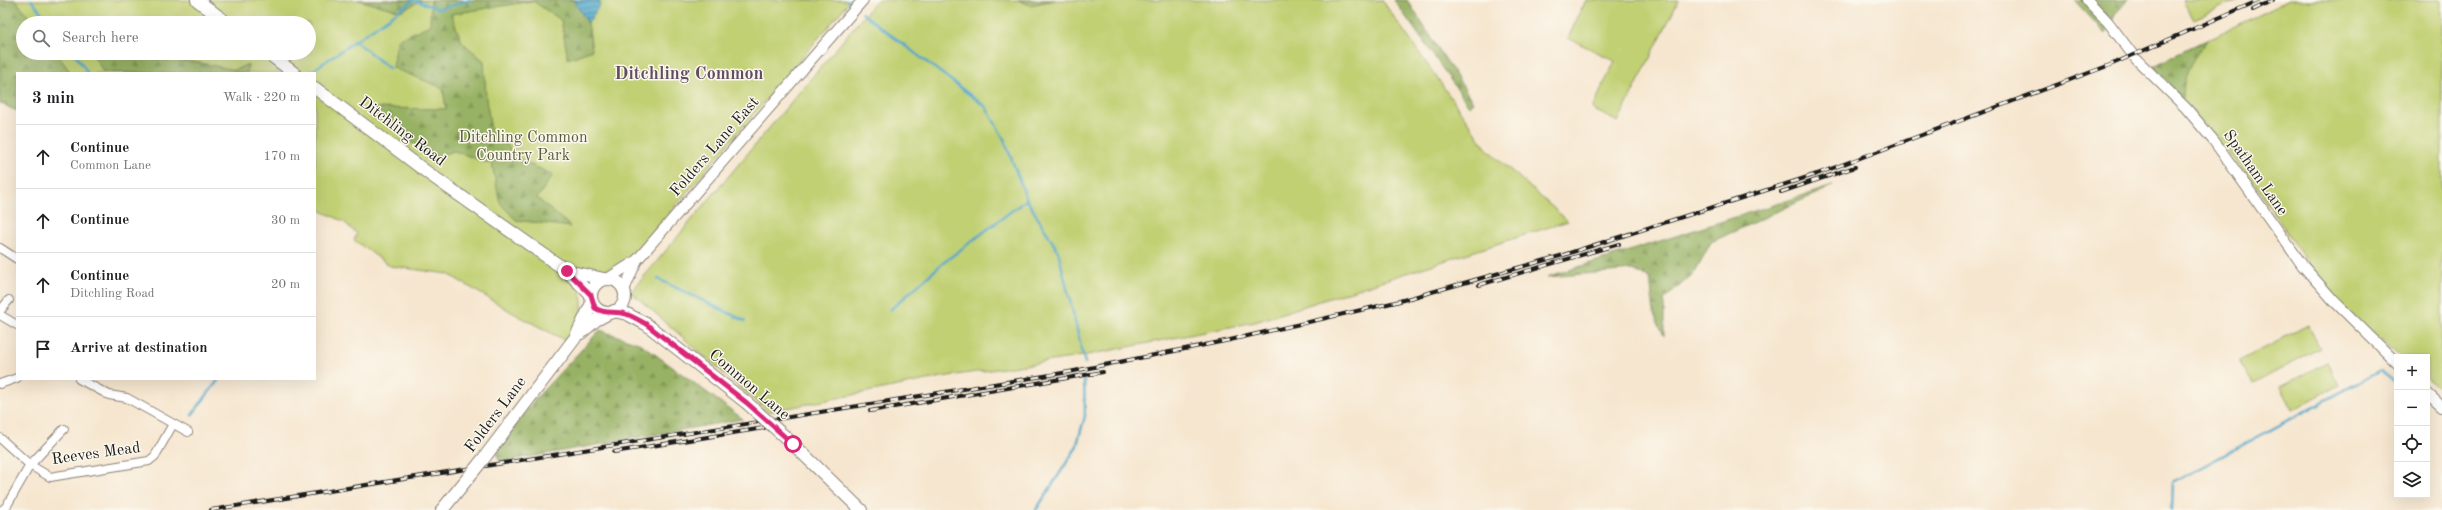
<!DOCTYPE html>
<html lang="en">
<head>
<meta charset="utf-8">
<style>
	body { margin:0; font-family:"Old Standard TT",serif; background:#f6f6f6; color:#202124 }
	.controls { position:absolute; right:12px; bottom:12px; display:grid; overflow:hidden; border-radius:0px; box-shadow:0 4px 16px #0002 }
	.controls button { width:36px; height:36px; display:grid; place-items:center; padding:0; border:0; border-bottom:1px solid #e0e0e0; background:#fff; color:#202124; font:20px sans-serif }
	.stop { position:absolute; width:12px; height:12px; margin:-9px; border:3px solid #db2777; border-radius:50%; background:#fff }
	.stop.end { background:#db2777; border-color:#fff; box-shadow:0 1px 4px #0008 }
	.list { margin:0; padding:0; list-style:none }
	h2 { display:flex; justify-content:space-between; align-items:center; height:52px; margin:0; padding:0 16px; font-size:17px }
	h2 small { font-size:13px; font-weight:400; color:#757577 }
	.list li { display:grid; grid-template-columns:26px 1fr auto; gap:12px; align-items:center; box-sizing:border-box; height:64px; padding:0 16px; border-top:1px solid #e0e0e0 }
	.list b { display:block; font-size:15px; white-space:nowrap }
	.list p { margin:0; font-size:13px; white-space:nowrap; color:#757577 }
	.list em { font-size:13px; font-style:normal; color:#757577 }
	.icon { flex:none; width:22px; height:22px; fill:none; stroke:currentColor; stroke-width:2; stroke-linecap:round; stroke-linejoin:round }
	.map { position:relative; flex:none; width:2442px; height:510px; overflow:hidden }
	.search { position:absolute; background:#fff; box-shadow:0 4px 16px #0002; left:16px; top:16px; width:300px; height:44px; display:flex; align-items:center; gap:10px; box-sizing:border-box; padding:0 14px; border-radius:22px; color:#757577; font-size:15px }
	.panel { position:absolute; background:#fff; box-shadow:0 4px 16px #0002; left:16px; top:72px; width:300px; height:308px; border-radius:0px }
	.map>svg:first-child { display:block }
	.green { fill:#c1d073; stroke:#6e7648; fill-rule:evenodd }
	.forest { fill:url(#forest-firs); stroke:#5a6740 }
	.water { fill:url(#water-rules); stroke:#346072 }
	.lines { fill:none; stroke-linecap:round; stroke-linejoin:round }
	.stream { stroke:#4ca5c9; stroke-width:2.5 }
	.minor-casing { stroke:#898176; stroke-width:10 }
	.tertiary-casing { stroke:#898176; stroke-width:12 }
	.secondary-casing { stroke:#898176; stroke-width:14 }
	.minor { stroke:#fff; stroke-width:8 }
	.tertiary { stroke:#fff; stroke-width:10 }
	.secondary { stroke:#fff; stroke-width:12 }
	.rail-casing { stroke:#1c1c1c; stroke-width:4 }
	.rail { stroke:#fbf7ec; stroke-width:2.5; stroke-dasharray:8; stroke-linecap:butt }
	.secondary-bridge-casing { stroke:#898176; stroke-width:14; stroke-linecap:butt }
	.secondary-bridge { stroke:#fff; stroke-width:12 }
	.route { stroke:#db2777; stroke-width:5 }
	.labels { text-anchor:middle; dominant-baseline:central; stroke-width:3; stroke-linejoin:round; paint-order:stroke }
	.street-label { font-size:16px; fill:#1c1c1c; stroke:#fbf7ec }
	.park-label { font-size:16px; fill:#565b3a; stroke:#fbf7ec }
	.quarter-label { font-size:18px; font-weight:bold; fill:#614d63; stroke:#fbf7ec }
</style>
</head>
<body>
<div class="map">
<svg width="2442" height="510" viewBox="0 0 2442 510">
	<defs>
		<pattern id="forest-firs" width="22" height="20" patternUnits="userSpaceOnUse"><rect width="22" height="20" fill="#98b265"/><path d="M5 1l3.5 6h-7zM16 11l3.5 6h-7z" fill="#829857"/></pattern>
		<pattern id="water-rules" width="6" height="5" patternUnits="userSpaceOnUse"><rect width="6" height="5" fill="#4ca5c9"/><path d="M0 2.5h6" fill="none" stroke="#3e86a2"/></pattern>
	</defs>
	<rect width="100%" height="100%" fill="#fbf7ec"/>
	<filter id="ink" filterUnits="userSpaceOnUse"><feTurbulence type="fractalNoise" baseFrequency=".025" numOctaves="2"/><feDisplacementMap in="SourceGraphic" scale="8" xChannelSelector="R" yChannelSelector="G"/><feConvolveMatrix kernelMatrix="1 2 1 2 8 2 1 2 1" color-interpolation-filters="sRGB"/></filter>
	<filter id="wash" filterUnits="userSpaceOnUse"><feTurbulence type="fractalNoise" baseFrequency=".012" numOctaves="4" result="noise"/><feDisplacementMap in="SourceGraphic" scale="16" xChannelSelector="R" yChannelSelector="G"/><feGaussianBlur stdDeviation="0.9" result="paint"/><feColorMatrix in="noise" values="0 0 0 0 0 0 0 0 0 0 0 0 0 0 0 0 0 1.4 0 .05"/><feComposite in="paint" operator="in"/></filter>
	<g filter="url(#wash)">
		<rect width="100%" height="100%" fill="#f6e6cf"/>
		<g class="green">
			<path d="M 0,0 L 851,0 L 633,256 L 594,276 L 580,293 C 587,311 575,326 568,342 L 515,314 L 448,274 L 390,266 L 354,240 L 357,234 L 343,221 L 315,208 L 315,73 L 17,73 L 17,111 L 0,103 ZM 23,23 L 309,23 L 309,53 L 23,53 Z"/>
			<polygon points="877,0 1382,0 1487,149 1568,221 1255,322 1072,358 942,377 768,412 631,292"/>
			<polygon points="1586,0 1679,0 1618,122 1592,109 1615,61 1568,38"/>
			<polygon points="2183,0 2238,0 2194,19"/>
			<polygon points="2289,0 2442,0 2442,390 2427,378 2427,357 2402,357 2334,301 2252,181 2153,66"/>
			<polygon points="2308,325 2320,348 2253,384 2239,361"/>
			<polygon points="2327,362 2339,385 2292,410 2280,387"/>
		</g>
		<g class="forest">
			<polygon points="0,0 16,0 33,23 23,23 23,53 56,53 71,73 17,73 17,111 0,103"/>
			<polygon points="358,0 422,0 401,11"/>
			<polygon points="431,0 573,0 588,23 592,50 568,59 561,20 533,1 451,14 462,42 484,61 486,99 491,130 523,161 553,175 537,198 571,227 516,220 500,203 492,164 454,151 431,158 369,108 446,109 443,88 393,68 397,40 430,25"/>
			<polygon points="1018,0 1055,0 1030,5"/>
			<polygon points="1394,0 1407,0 1473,102 1469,106"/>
			<polygon points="2074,0 2128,0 2115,14 2106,34"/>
			<path d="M 2207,40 C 2191,62 2183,71 2183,99 L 2153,66 Z"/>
			<polygon points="92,53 135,53 136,57 195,62 235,70 248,64 247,73 104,73"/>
			<polygon points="1833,186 1711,242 1695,272 1664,300 1664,336 1654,314 1650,278 1633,270 1547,277"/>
			<polygon points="600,330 641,344 743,419 500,462 495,451 538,396"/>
		</g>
		<polygon class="water" points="573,0 600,0 600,5 588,23"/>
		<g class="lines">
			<g class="stream">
				<polyline points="31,0 50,23"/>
				<polyline points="846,0 850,3"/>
				<polyline points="862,13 986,107 1004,139 1027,200 1058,251 1085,363"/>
				<polyline points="354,40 390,69"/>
				<polyline points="74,53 88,73"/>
				<polyline points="309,73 414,0 439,9 470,0"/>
				<polyline points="658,279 745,321"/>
				<polyline points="890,310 943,263 1026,200"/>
				<polyline points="192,415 219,379"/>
				<polyline points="1036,510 1076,448 1085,416 1084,380"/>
				<polyline points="2171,510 2172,483 2380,371 2397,385"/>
			</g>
		</g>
	</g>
	<g filter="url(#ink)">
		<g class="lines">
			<g class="minor-casing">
				<g id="minor">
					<polyline points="0,248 17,259"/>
					<polyline points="0,311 9,300"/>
					<polyline points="0,315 17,325"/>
					<polyline points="79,379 109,395 127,398 188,432"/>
					<polyline points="0,384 17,378"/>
					<polyline points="0,438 30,465 50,477 149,461 155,456 173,424"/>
					<polyline points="2,510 6,507 30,465 64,429"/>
				</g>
			</g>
			<g class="tertiary-casing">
				<g id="tertiary">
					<polyline points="2087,0 2108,22 2136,59 2186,108 2214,141 2303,266 2334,301 2397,363"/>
					<polyline points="609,278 637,260 863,0"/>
					<polyline points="624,290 636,262"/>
					<polyline points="2427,393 2442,407"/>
				</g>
			</g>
			<g class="secondary-casing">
				<g id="secondary">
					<polyline points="197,0 227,23"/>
					<polyline points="268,53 294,73"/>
					<polyline points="315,88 428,173 567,271 591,295"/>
					<polyline points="567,271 604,279"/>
					<circle cx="608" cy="296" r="17"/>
					<polyline points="614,311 627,314 646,324 747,403"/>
					<polyline points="581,333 596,320 609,313"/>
					<polyline points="793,444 861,510"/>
					<polyline points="484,458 575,338 592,303"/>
					<polyline points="442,510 455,494"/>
				</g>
			</g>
			<use href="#minor" class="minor"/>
			<use href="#tertiary" class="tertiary"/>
			<use href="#secondary" class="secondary"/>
			<g class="rail-casing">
				<g id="rail">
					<polyline points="2253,10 2273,0"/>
					<polyline points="1781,192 1855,167"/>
					<polyline points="1479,285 1619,244"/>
					<polyline points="870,411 1103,372"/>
					<polyline points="614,452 764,428"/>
					<polyline points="211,510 1069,372 1230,340 1396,302 1560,256 1817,174 2110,65 2260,0"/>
				</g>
			</g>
			<use href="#rail" class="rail"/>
			<g class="secondary-bridge-casing">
				<g id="secondary-bridge">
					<polyline points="747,403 793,444"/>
					<polyline points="455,494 484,458"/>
				</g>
			</g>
			<use href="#secondary-bridge" class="secondary-bridge"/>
		</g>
	</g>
	<g class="lines" filter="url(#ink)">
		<path class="route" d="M 567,271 L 591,295 L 595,308 C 605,315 615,310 626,314 C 632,316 639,320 646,324 L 747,403 L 793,444"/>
	</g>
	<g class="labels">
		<g class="street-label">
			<text transform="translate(402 132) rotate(37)">Ditchling Road</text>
			<text transform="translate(715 147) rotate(-49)">Folders Lane East</text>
			<text transform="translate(2255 173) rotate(55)">Spatham Lane</text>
			<text transform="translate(749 385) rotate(40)">Common Lane</text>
			<text transform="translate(496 415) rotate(-53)">Folders Lane</text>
			<text transform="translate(96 454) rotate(-8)">Reeves Mead</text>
		</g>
		<g class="park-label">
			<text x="523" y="138">Ditchling Common<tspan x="523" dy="18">Country Park</tspan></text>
		</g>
		<g class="quarter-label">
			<text x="689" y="74">Ditchling Common</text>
		</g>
	</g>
</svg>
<div class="controls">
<button>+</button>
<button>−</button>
<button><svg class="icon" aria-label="locate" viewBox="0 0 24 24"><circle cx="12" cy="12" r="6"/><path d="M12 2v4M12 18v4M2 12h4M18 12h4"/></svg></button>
<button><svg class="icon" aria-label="layers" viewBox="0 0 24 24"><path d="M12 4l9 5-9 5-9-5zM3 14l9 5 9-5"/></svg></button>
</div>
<div class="stop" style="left:793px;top:444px"></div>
<div class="stop end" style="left:567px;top:271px"></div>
<div class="search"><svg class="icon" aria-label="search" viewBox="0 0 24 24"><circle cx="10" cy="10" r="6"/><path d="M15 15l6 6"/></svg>Search here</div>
<section class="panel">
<h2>3 min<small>Walk · 220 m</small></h2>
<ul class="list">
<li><svg class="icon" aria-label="ahead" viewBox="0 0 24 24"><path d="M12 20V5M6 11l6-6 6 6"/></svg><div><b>Continue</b><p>Common Lane</p></div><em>170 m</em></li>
<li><svg class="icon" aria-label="ahead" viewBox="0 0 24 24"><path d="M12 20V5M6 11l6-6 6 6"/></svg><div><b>Continue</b></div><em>30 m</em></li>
<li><svg class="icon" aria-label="ahead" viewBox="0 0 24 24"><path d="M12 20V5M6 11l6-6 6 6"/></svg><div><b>Continue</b><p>Ditchling Road</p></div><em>20 m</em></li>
<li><svg class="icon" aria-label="arrive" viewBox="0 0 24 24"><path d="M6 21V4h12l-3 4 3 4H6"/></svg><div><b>Arrive at destination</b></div></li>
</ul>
</section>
</div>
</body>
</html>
